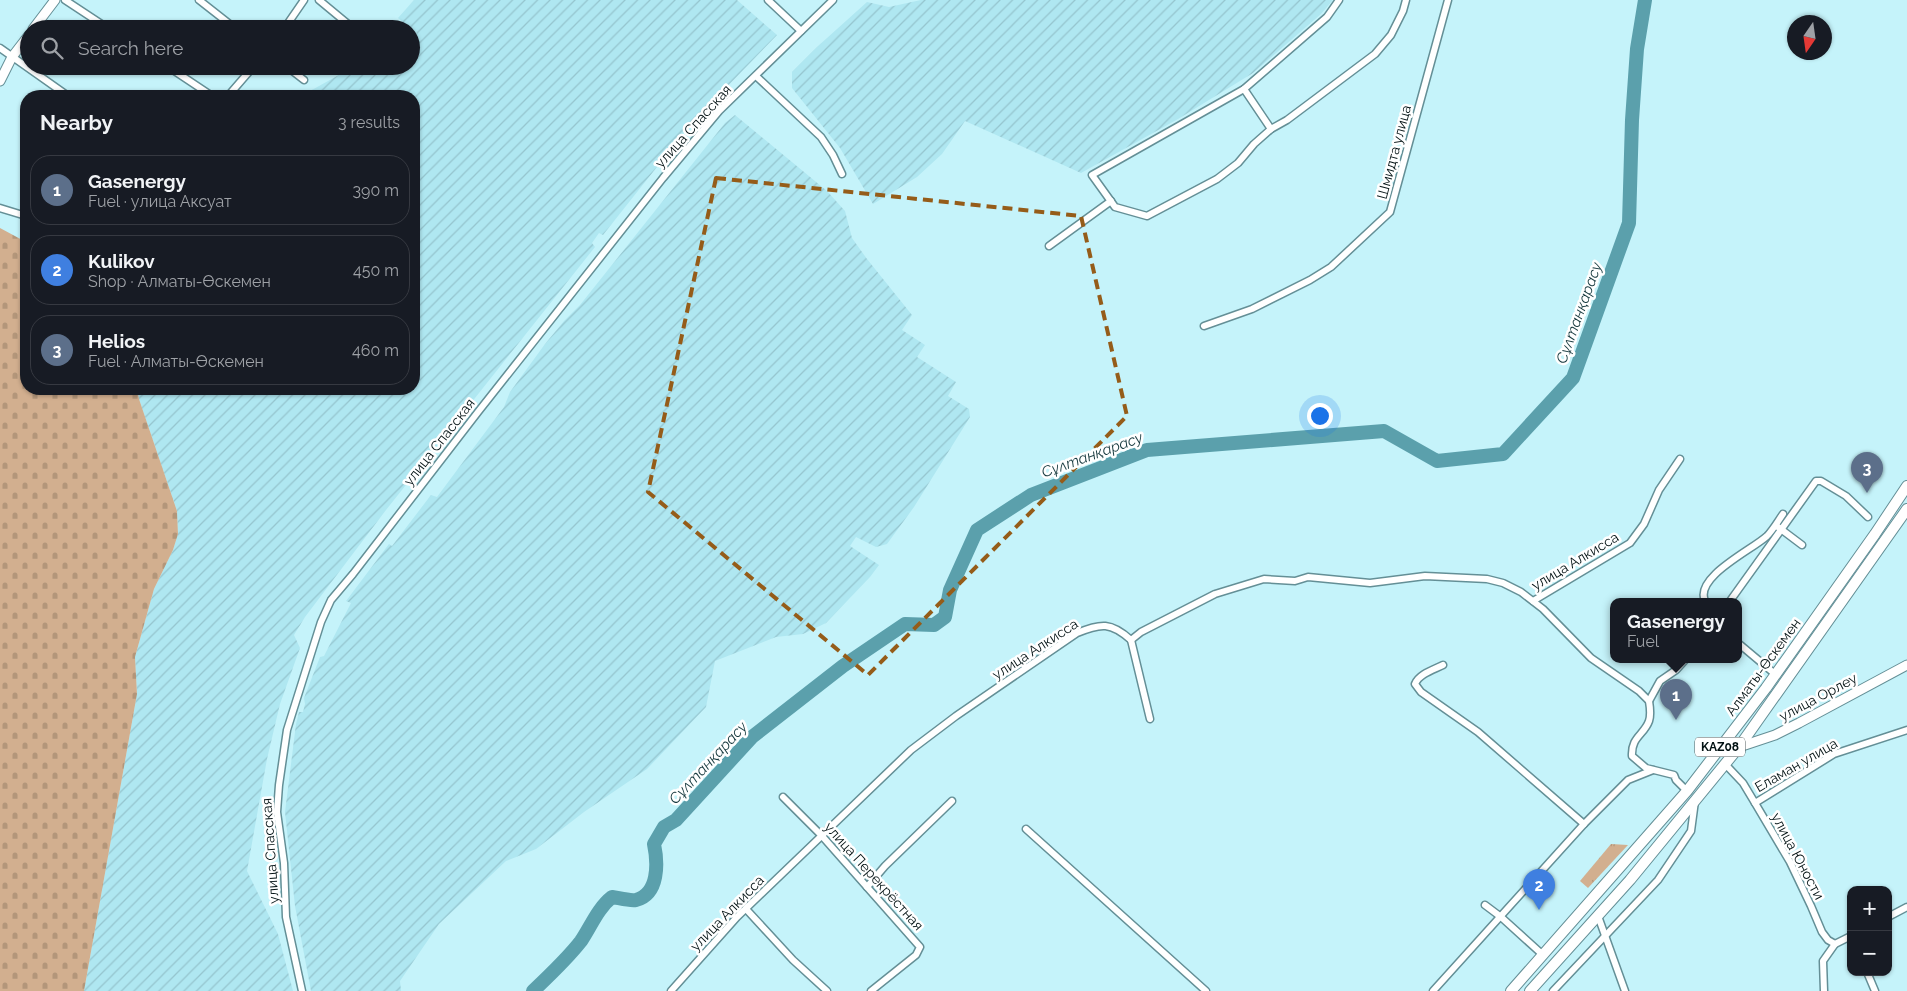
<!DOCTYPE html>
<html lang="en">
<head>
<meta charset="utf-8">
<style>
	body { margin:0; font-family:Raleway,sans-serif; background:#20242c; color:#f1f3f6 }
	.controls { position:absolute; right:15px; bottom:15px; display:grid; overflow:hidden; border-radius:10px; box-shadow:0 1px 4px #0004 }
	.controls button { width:45px; height:45px; display:grid; place-items:center; padding:0; border:0; border-bottom:1px solid #363941; background:#171b24; color:#f1f3f6; font:25px sans-serif }
	.compass { position:absolute; left:1787px; top:15px; width:45px; height:45px; border-radius:50%; background:#171b24; box-shadow:0 1px 4px #0004; rotate:193deg }
	.you { position:absolute; left:1319px; top:415px; width:18px; height:18px; margin:-12px; border:4px solid #fff; border-radius:50%; background:#1a73e8; box-shadow:0 0 0 8px #1a73e833 }
	.badge { display:grid; place-items:center; width:32px; height:32px; border-radius:50%; background:#955c19; color:#fff; font-size:16px; font-weight:700 }
	.pin { position:absolute; translate:-50% -41px; filter:drop-shadow(0 1px 2px #0008) }
	.pin::after { content:''; position:absolute; top:26px; width:18px; height:15px; background:inherit; clip-path:polygon(0 0,100% 0,50% 100%) }
	.popup { position:absolute; left:1610px; top:598px; width:132px; height:65px; box-sizing:border-box; display:grid; place-content:center; border-radius:10px; background:#171b24; filter:drop-shadow(0 1px 4px #0005); font-size:16px; white-space:nowrap; color:#9ea1a6 }
	.popup b { font-size:19px; color:#f1f3f6 }
	.popup::after { content:''; position:absolute; left:50%; top:100%; margin-left:-10px; border:10px solid transparent; border-top-color:#171b24 }
	.list { margin:0; padding:0; list-style:none }
	h2 { display:flex; justify-content:space-between; align-items:center; height:65px; margin:0; padding:0 20px; font-size:21px }
	h2 small { font-size:16px; font-weight:400; color:#9ea1a6 }
	.list li { display:grid; grid-template-columns:32px 1fr auto; gap:15px; align-items:center; box-sizing:border-box; height:70px; margin:0 10px 10px; padding:0 10px; border:1px solid #363941; border-radius:20px }
	.list b { display:block; font-size:19px; white-space:nowrap }
	.list p { margin:0; font-size:16px; white-space:nowrap; color:#9ea1a6 }
	.list em { font-size:16px; font-style:normal; color:#9ea1a6 }
	.icon { flex:none; width:28px; height:28px; fill:none; stroke:currentColor; stroke-width:2; stroke-linecap:round; stroke-linejoin:round }
	.map { position:relative; flex:none; width:1907px; height:991px; overflow:hidden }
	.search { position:absolute; background:#171b24; box-shadow:0 1px 4px #0004; left:20px; top:20px; width:400px; height:55px; display:flex; align-items:center; gap:12px; box-sizing:border-box; padding:0 18px; border-radius:28px; color:#9ea1a6; font-size:19px }
	.panel { position:absolute; background:#171b24; box-shadow:0 1px 4px #0004; left:20px; top:90px; width:400px; height:305px; border-radius:20px }
	.map>svg:first-child { display:block }
	.industrial { fill:url(#industrial-furrows) }
	.grass { fill:url(#grass-tufts) }
	.cemetery { fill:url(#cemetery-stones) }
	.lines { fill:none; stroke-linecap:round; stroke-linejoin:round }
	.river { stroke:#5ba0ac; stroke-width:14 }
	.street-casing { stroke:#648f96; stroke-width:9 }
	.secondary-casing { stroke:#648f96; stroke-width:11 }
	.primary-casing { stroke:#648f96; stroke-width:12 }
	.street { stroke:#fff; stroke-width:6 }
	.secondary { stroke:#fff; stroke-width:9 }
	.primary { stroke:#fff; stroke-width:10 }
	.marked { fill:none; stroke:#955c19; stroke-width:4; stroke-dasharray:10 6; stroke-linejoin:round }
	.labels { text-anchor:middle; dominant-baseline:central; stroke-width:5; stroke-linejoin:round; paint-order:stroke }
	.shield { fill:#fff; stroke:#4e585a; stroke-width:1 }
	.shield-label { font-size:12px; font-weight:bold; fill:#021113 }
	.street-label { font-size:14px; fill:#021113; stroke:#fff }
	.water-label { font-size:15px; font-style:italic; fill:#16393e; stroke:#fff }
</style>
</head>
<body>
<div class="map">
<svg width="1907" height="991" viewBox="0 0 1907 991">
	<defs>
		<pattern id="industrial-furrows" width="10" height="10" patternUnits="userSpaceOnUse" patternTransform="scale(1.25)"><rect width="10" height="10" fill="#afe7f1"/><path d="M-1 1l2-2M0 10L10 0M9 11l2-2" fill="none" stroke="#95c5ce"/></pattern>
		<pattern id="grass-tufts" width="24" height="20" patternUnits="userSpaceOnUse" patternTransform="scale(1.25)"><rect width="24" height="20" fill="#d2af8f"/><path d="M3 7l-1-3M5 7V3M7 7l1-3M15 17l-1-3M17 17v-4M19 17l1-3" fill="none" stroke="#b3967a"/></pattern>
		<pattern id="cemetery-stones" width="16" height="16" patternUnits="userSpaceOnUse" patternTransform="scale(1.25)"><rect width="16" height="16" fill="#d2af8f"/><path d="M2 7V4a2 2 0 0 1 4 0v3zM10 15v-3a2 2 0 0 1 4 0v3z" fill="#b3967a"/></pattern>
	</defs>
	<rect width="100%" height="100%" fill="#c5f3fa"/>
	<g class="industrial">
		<polygon points="414,0 737,0 777,35 691,124 603,235 599,233 592,243 595,247 386,510 305,617 294,635 300,648 280,704 267,759 247,871 278,934 293,991 84,991 137,694 135,657 154,589 173,550 178,534 177,511 139,399 137,389 414,389 414,96 301,96 355,66 411,66 411,36 417,33 398,18"/>
		<polygon points="921,0 1333,0 1321,14 1253,73 1178,119 1081,173 965,121 942,154 917,177 873,204 840,148 792,88 792,72 817,47 867,2 889,7"/>
		<polygon points="735,115 827,191 845,211 852,238 867,259 912,315 902,330 925,345 917,357 956,382 948,396 969,409 970,417 914,507 887,544 876,547 856,537 850,546 879,565 870,577 826,623 803,634 776,637 715,661 706,707 647,769 584,812 536,849 506,861 439,924 400,981 401,991 311,991 295,906 285,812 296,724 299,712 303,712 305,704 304,698 320,657 324,656 351,603 346,601 389,544 392,546 431,495 437,497 504,407 510,392 545,344 564,321 580,305 725,123"/>
	</g>
	<polygon class="grass" points="1611,844 1628,845 1588,888 1580,881"/>
	<polygon class="cemetery" points="0,228 26,242 26,389 137,389 139,399 177,511 178,534 173,550 154,589 135,657 137,694 84,991 0,991"/>
	<g class="lines">
		<path class="river" d="M 533,991 C 550,975 567,959 581,941 C 591,926 598,908 612,897 C 619,898 629,901 636,900 C 659,894 658,863 654,844 L 664,827 L 676,820 L 752,737 L 843,666 L 905,624 L 934,625 L 945,617 L 950,590 L 977,530 L 1031,495 L 1147,450 L 1384,431 L 1437,461 L 1503,454 L 1573,378 L 1629,223 L 1632,120 L 1637,49 L 1645,0"/>
		<g class="street-casing">
			<g id="street">
				<polyline points="65,0 109,29"/>
				<polyline points="199,0 236,29"/>
				<polyline points="319,0 354,29"/>
				<polyline points="768,0 801,31"/>
				<polyline points="1339,0 1327,17 1244,89 1092,175 1115,207 1147,216 1217,179 1238,163 1254,144 1271,129 1287,120 1375,54 1391,35 1403,11 1406,0"/>
				<polyline points="284,29 304,0"/>
				<polyline points="0,48 68,96"/>
				<polyline points="167,66 212,96"/>
				<polyline points="286,66 304,80"/>
				<polyline points="756,76 821,137 833,155 842,174"/>
				<polyline points="1244,89 1271,129"/>
				<polyline points="228,96 254,66"/>
				<polyline points="0,208 26,216"/>
				<polyline points="1049,246 1111,201"/>
				<polyline points="1204,326 1252,309 1310,280 1331,267 1390,212 1448,0"/>
				<polyline points="1778,527 1802,545"/>
				<polyline points="1533,601 1630,543 1644,524 1659,490 1680,459"/>
				<path d="M 1705,601 C 1694,577 1752,550 1767,536 C 1773,530 1778,521 1783,514"/>
				<polyline points="1730,601 1816,481 1821,481 1846,496 1868,517"/>
				<path d="M 1131,640 L 1141,632 L 1215,594 L 1264,579 L 1295,581 L 1308,577 L 1370,583 L 1425,576 L 1487,579 L 1503,583 L 1521,592 L 1543,609 L 1591,658 L 1639,691 L 1649,701 C 1650,707 1651,715 1649,721 C 1644,735 1631,737 1632,756 L 1646,768 L 1674,775 L 1676,780 L 1687,791"/>
				<polyline points="1131,640 1150,719"/>
				<polyline points="1738,643 1775,674"/>
				<path d="M 1443,665 C 1433,670 1419,674 1415,684 L 1421,692 L 1478,732 L 1584,824"/>
				<polyline points="1649,701 1660,681 1676,670 1686,659"/>
				<polyline points="1725,764 1743,783 1755,803 1790,862 1811,906 1822,932 1828,940 1835,944 1851,936"/>
				<polyline points="783,797 822,836 920,947 916,955 871,991"/>
				<polyline points="1755,803 1834,754 1907,730"/>
				<polyline points="1026,829 1206,991"/>
				<polyline points="867,887 885,866 952,801"/>
				<polyline points="1485,905 1501,917 1543,955"/>
				<polyline points="746,909 793,960 827,991"/>
				<polyline points="1598,916 1625,991"/>
				<polyline points="1888,917 1907,907"/>
				<polyline points="1867,972 1875,991"/>
				<polyline points="302,991 286,917 284,863 277,812 279,785 287,730 321,622 331,600 353,574 478,412 663,178 719,111 833,0"/>
				<path d="M 671,991 L 737,917 L 911,750 L 956,716 L 1077,633 C 1101,623 1111,622 1131,640"/>
				<polyline points="1433,991 1584,824 1628,780 1653,770"/>
				<polyline points="1553,991 1658,880 1691,831 1695,801"/>
				<polyline points="1824,991 1823,961 1835,944"/>
			</g>
		</g>
		<g class="secondary-casing">
			<g id="secondary">
				<polyline points="33,29 55,0"/>
				<polyline points="0,81 12,57 29,35"/>
				<polyline points="1739,747 1775,735 1799,723 1907,665"/>
			</g>
		</g>
		<g class="primary-casing">
			<g id="primary">
				<polyline points="1511,991 1687,791 1766,688 1875,534 1907,486"/>
				<polyline points="1530,991 1630,880 1739,747 1907,509"/>
			</g>
		</g>
		<use href="#street" class="street"/>
		<use href="#secondary" class="secondary"/>
		<use href="#primary" class="primary"/>
	</g>
	<path class="marked" d="M 716,178 L 1081,216 L 1127,416 L 868,675 L 648,492 Z"/>
	<g class="labels">
		<rect class="shield" x="1695" y="737.5" width="50" height="19" rx="4"/>
		<g class="shield-label">
			<text x="1720" y="747">KAZ08</text>
		</g>
		<g class="street-label">
			<text transform="translate(693 126) rotate(-48)">улица Спасская</text>
			<text transform="translate(1394 152) rotate(-75)">Шмидта улица</text>
			<text transform="translate(439 442) rotate(-52)">улица Спасская</text>
			<text transform="translate(1575 561) rotate(-31)">улица Алкисса</text>
			<text transform="translate(1035 649) rotate(-33)">улица Алкисса</text>
			<text transform="translate(1763 667) rotate(-54)">Алматы-Өскемен</text>
			<text transform="translate(1818 697) rotate(-28)">улица Орлеу</text>
			<text transform="translate(1796 765) rotate(-30)">Еламан улица</text>
			<text transform="translate(270 851) rotate(-94)">улица Спасская</text>
			<text transform="translate(1798 856) rotate(62)">улица Юности</text>
			<text transform="translate(874 876) rotate(48)">улица Перекрёстная</text>
			<text transform="translate(727 913) rotate(-46)">улица Алкисса</text>
		</g>
		<g class="water-label">
			<text transform="translate(1579 313) rotate(-70)">Сұлтанқарасу</text>
			<text transform="translate(1092 455) rotate(-20)">Сұлтанқарасу</text>
			<text transform="translate(708 763) rotate(-47)">Сұлтанқарасу</text>
		</g>
	</g>
</svg>
<div class="controls">
<button>+</button>
<button>−</button>
</div>
<svg class="compass" viewBox="-18 -18 36 36"><path d="M0-13l5 13h-10z" fill="#e53935"/><path d="M0 13l5-13h-10z" fill="#9ea1a6"/></svg>
<div class="you"></div>
<div class="pin badge" style="left:1676px;top:720px;background:#5c6f8a">1</div>
<div class="popup"><b>Gasenergy</b>Fuel</div>
<div class="pin badge" style="left:1539px;top:910px;background:#3f7fe0">2</div>
<div class="pin badge" style="left:1867px;top:493px;background:#5c6f8a">3</div>
<div class="search"><svg class="icon" aria-label="search" viewBox="0 0 24 24"><circle cx="10" cy="10" r="6"/><path d="M15 15l6 6"/></svg>Search here</div>
<section class="panel">
<h2>Nearby<small>3 results</small></h2>
<ul class="list">
<li><span class="badge" style="background:#5c6f8a">1</span><div><b>Gasenergy</b><p>Fuel · улица Аксуат</p></div><em>390 m</em></li>
<li><span class="badge" style="background:#3f7fe0">2</span><div><b>Kulikov</b><p>Shop · Алматы-Өскемен</p></div><em>450 m</em></li>
<li><span class="badge" style="background:#5c6f8a">3</span><div><b>Helios</b><p>Fuel · Алматы-Өскемен</p></div><em>460 m</em></li>
</ul>
</section>
</div>
</body>
</html>
